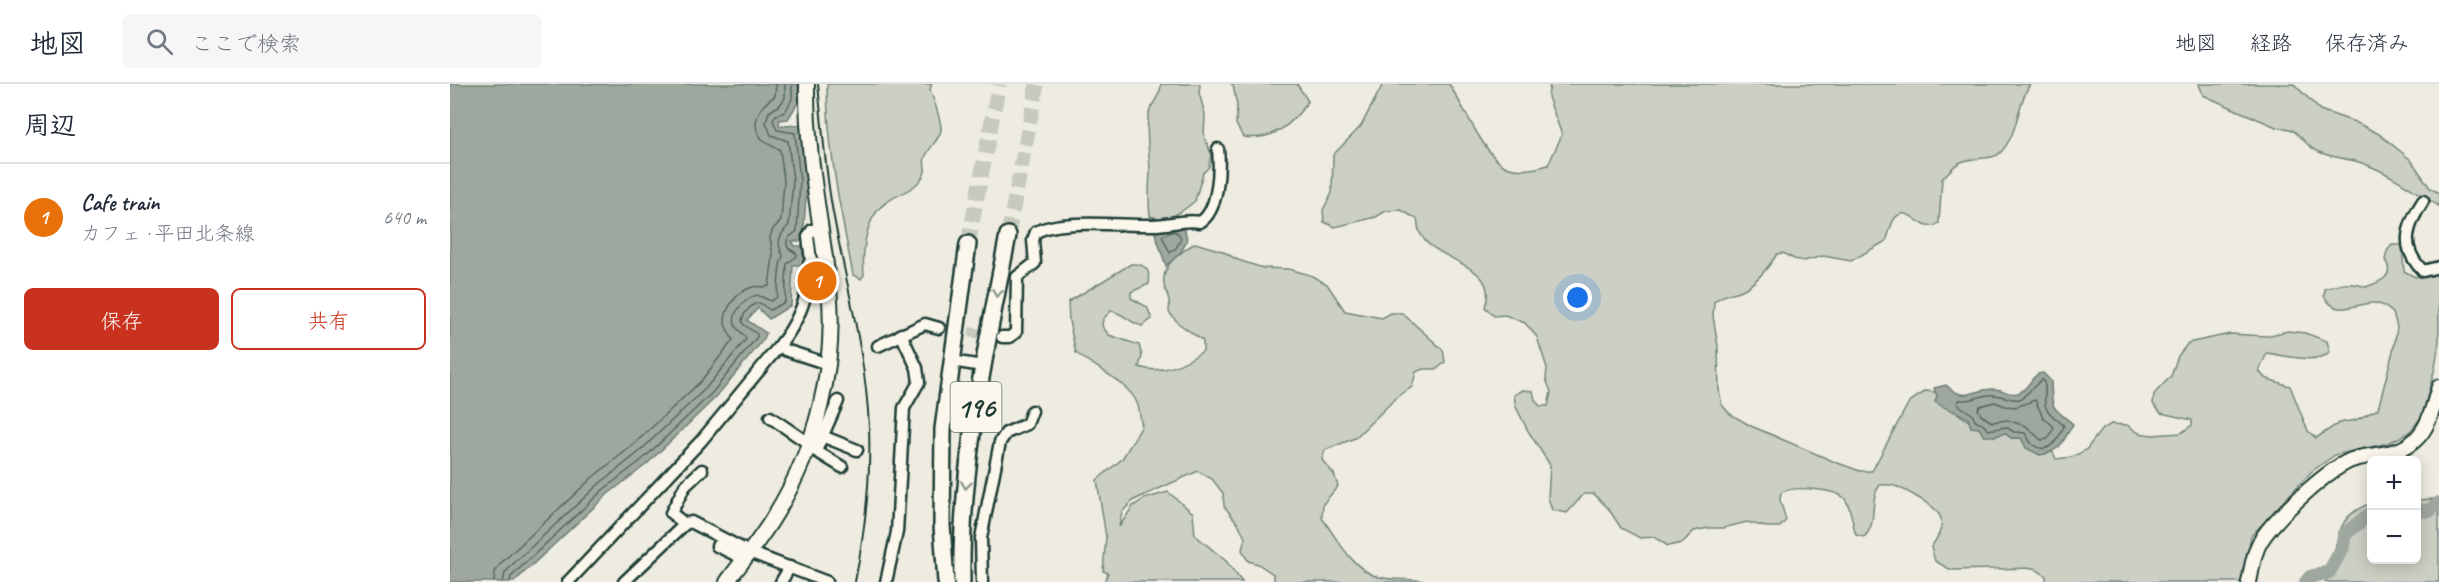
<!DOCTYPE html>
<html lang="ja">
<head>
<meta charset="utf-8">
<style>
	body { margin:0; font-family:Caveat,"Klee One",sans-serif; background:#f6f6f7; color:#1f2937 }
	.controls { position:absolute; right:18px; bottom:18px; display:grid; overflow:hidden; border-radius:9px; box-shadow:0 3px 15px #0003 }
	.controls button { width:54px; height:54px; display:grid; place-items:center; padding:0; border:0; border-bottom:2px solid #e0e1e3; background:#fff; color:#1f2937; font:30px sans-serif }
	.you { position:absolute; left:1128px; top:214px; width:21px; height:21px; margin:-15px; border:4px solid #fff; border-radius:50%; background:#1a73e8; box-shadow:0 0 0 9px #1a73e833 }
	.badge { display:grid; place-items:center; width:39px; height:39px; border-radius:50%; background:#c8321e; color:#fff; font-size:20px; font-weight:700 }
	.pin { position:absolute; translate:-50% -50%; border:3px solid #fff; box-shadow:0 2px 6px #0006 }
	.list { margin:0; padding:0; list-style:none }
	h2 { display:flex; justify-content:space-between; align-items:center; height:78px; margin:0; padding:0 24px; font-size:26px }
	h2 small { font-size:20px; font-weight:400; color:#747a83 }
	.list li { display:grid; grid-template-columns:39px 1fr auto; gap:18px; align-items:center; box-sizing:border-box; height:108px; padding:0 24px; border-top:2px solid #e0e1e3 }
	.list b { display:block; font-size:22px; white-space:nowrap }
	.list p { margin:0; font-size:20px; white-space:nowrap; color:#747a83 }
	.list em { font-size:20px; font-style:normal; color:#747a83 }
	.actions { display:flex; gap:12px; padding:18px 24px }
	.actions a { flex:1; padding:14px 0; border:2px solid #c8321e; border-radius:9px; text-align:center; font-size:21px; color:#c8321e }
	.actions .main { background:#c8321e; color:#fff }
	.icon { flex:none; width:33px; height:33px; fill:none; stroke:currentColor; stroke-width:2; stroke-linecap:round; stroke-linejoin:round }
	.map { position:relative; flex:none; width:1989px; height:498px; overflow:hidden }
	header { display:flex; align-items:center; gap:36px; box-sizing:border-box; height:84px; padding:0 30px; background:#fff; border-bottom:2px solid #e0e1e3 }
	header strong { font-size:28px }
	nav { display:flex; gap:33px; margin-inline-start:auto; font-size:21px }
	.search { width:420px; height:54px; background:#f6f6f7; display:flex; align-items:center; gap:15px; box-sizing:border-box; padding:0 21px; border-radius:9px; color:#747a83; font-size:22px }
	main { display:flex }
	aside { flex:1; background:#fff }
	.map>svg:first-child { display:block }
	.green { fill:#cbcfc4; stroke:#75867c; stroke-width:1.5 }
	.water { fill:#9fa89f; stroke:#6c7d74; stroke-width:1.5 }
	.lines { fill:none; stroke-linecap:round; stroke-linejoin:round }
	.shore { stroke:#52685f; stroke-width:1.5 }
	.river { stroke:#9fa89f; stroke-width:14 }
	.minor-tunnel { stroke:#c5c9be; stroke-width:10; stroke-dasharray:10 5; stroke-linecap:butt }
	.highway-tunnel { stroke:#c5c9be; stroke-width:15; stroke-dasharray:15 8; stroke-linecap:butt }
	.minor-casing { stroke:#1f3d34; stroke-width:15 }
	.major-casing { stroke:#1f3d34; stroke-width:18 }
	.highway-casing { stroke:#1f3d34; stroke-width:20 }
	.minor { stroke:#fbf7ec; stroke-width:10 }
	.major { stroke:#fbf7ec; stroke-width:14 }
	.highway { stroke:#fbf7ec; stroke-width:15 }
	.rail { stroke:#1f3d34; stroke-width:2 }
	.oneway { stroke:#8d9a90 }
	.labels { text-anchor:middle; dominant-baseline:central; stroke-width:6; stroke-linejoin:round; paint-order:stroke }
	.shield { fill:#fbf7ec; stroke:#61756b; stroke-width:1.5 }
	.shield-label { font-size:28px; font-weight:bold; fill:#1f3d34 }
</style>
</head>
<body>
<header>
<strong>地図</strong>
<div class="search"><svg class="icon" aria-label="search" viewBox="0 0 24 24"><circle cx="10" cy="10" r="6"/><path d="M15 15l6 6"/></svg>ここで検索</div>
<nav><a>地図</a><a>経路</a><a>保存済み</a></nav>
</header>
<main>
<aside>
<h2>周辺<small></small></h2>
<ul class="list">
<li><span class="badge" style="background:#e8710a">1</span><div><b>Cafe train</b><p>カフェ · 平田北条線</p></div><em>640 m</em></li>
</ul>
<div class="actions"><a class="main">保存</a><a>共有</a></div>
</aside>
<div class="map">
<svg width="1989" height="498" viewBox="0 0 1989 498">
	<rect width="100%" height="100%" fill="#eeece1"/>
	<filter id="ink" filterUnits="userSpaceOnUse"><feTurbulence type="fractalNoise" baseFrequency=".0167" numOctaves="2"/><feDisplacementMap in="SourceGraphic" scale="12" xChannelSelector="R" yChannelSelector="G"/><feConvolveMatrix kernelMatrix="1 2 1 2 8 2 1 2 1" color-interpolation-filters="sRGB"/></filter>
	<g filter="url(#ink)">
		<g class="green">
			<path d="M 377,0 L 482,0 L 480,5 C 483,15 492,37 491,46 C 489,57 478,64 475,74 C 473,78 476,84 475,88 C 469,104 452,108 440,116 C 415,130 412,166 414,191 L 411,195 L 403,191 C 391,128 377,64 377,0 Z"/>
			<path d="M 711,0 L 750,0 L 749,9 L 755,30 L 754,52 L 761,69 L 759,83 L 753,89 L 745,117 C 732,128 717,139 700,132 C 698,116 699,104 700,88 C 700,69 694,44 700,26 C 704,16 711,11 711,0 Z"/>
			<path d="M 781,0 L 847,0 L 858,17 C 842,41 823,57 793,53 L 786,40 L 787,21 L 783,1 Z"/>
			<path d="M 933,0 L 999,0 C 1013,21 1033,68 1053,81 C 1066,89 1085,85 1098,81 L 1112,51 L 1098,13 L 1100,0 L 1580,0 C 1566,22 1569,50 1550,69 C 1542,77 1521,72 1509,79 C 1502,83 1497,90 1492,95 L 1489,139 C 1472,153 1460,118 1445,134 C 1441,139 1439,150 1436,157 L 1401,177 L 1373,172 L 1354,177 L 1344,175 L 1333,169 L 1327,170 C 1318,184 1308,197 1294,205 C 1282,211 1273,209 1264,218 L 1263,232 L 1268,262 L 1269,306 L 1272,321 L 1280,330 L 1301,342 L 1385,378 L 1410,387 L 1422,387 L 1459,318 L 1476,307 L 1485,308 C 1493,322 1530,345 1545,352 L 1555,349 L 1561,354 L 1571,354 L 1590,371 L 1603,368 L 1606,375 L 1622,373 L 1636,366 L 1651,346 L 1661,340 L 1677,341 L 1689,349 L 1702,351 L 1731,349 L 1742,341 L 1742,336 L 1711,329 L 1703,320 L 1704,310 L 1721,292 L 1728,272 L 1738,259 L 1780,250 L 1816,252 L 1838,247 L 1855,249 L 1877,257 L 1880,269 C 1863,280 1837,272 1817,269 L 1809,287 L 1815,294 L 1840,302 L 1858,347 L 1866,354 L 1889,339 L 1906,336 L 1928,325 L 1944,263 L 1947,243 L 1943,229 C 1937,224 1930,218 1922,219 C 1903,220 1887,234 1874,212 L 1875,205 C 1890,200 1901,197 1916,203 C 1929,198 1946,193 1935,176 L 1937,167 L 1942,161 L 1952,161 L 1954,187 L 1965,193 L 1989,187 L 1989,257 L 1985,284 L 1972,332 L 1959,349 L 1938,359 L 1885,371 L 1861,388 L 1801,452 L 1792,498 L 1596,498 L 1596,492 L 1584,484 L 1501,486 L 1485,477 L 1481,463 C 1501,436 1491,426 1465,412 C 1453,405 1444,399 1430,401 C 1418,416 1429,439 1414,453 L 1406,451 C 1402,440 1402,425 1395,415 C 1387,405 1342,401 1331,409 L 1330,416 L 1336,436 L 1330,443 L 1316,443 L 1297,438 L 1273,444 L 1258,444 L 1244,447 L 1232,459 L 1218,462 L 1204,453 L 1190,454 L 1171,444 L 1158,424 L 1144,410 L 1134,410 L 1117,429 L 1102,426 L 1098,414 L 1100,381 L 1078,347 L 1066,323 L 1064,311 L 1073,306 L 1083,307 L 1085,316 L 1090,322 L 1098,322 L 1101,308 L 1096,295 L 1097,284 L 1087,253 L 1075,239 L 1055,231 L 1044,232 L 1035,223 C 1051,179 985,179 970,149 C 968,145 968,139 967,135 L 951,126 L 936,127 L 926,133 L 885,143 L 874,138 L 873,126 L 882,109 L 883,71 L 911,42 Z"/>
			<path d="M 1749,0 L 1844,0 L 1870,26 L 1905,38 L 1929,50 L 1961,76 L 1980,104 L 1989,109 L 1989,122 C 1964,107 1940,89 1912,79 C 1897,74 1881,74 1867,67 C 1857,63 1851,51 1842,46 C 1837,43 1830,45 1824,42 C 1800,32 1777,22 1753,11 Z"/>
			<path d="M 745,159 L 772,167 L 788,176 L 813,184 L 839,185 L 860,191 L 877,200 L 895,227 L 932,234 L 941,229 L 952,229 L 993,266 L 995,278 L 987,285 L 973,285 L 966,288 L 962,303 L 946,314 L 905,354 L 875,366 L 872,376 L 884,390 L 888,402 L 873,420 L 872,434 C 887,454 903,487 929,493 C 946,498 964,493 980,498 L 825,498 L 823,490 L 808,480 L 798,477 L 792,466 L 795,454 L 789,441 L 774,422 L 773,409 L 762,395 L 748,387 L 684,416 L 672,428 L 669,443 L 683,422 L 694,415 L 718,408 L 743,429 L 745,451 L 776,477 L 792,498 L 654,498 L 658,489 L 653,487 L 656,453 L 647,396 L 672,375 L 692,342 C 690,335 690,326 687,319 C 680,300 643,282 626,269 L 619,237 L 618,218 L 681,180 C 695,179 701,186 699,200 L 681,208 L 681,214 L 697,223 L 702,235 L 692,242 C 680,239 674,229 661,227 L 653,235 L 652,242 L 659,251 L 689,261 L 692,272 L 689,283 C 712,291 734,280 753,267 L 753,257 L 728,239 L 719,228 C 720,218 719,214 715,205 C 708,183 729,169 745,159 Z"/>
			<path d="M 1984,415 L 1989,416 L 1989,498 L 1875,498 C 1879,493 1880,486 1881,480 C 1890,449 1887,432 1921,419 L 1922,476 L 1966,476 L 1967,416 Z"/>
		</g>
		<g class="water">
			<polygon points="0,0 348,0 349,17 338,35 329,36 330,42 350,41 357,97 353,157 342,157 345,162 353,162 353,181 343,181 341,221 319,235 308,224 297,236 316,249 314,255 266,313 197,380 158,410 64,498 0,498"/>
			<polygon points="726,141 735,146 737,156 731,168 716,182 704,146"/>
			<path d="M 1593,289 L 1601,297 C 1602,325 1600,322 1623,340 C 1612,359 1612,366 1590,371 L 1576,364 L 1571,354 L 1561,354 L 1555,349 L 1545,352 L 1534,352 L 1529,344 L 1521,343 L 1518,334 C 1508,328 1492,324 1485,318 L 1487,312 L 1484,304 L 1496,301 C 1516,320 1524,304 1545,305 C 1553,305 1559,312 1568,309 C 1577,307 1580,295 1588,290 Z"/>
		</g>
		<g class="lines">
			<g class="shore">
				<polygon points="724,147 729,150 731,155 726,164 720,169 712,152"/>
				<path d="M 1592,295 C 1599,304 1592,315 1596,324 C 1600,332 1609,336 1614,342 C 1609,354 1599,372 1583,361 C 1579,358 1578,353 1575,349 L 1564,348 L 1556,343 L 1538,346 L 1532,339 L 1525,337 L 1522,330 L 1507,320 L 1509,316 C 1520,317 1527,313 1538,311 C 1549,309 1559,317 1571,315 Z"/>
				<polygon points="1585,316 1593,333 1604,343 1598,355 1591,356 1576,342 1557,336 1542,338 1531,331 1528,325 1530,322 1545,318 1555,322 1566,323"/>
				<path d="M 44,498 L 45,488 L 51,479 L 143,393 L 182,362 L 250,298 L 283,256 C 281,251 276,246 275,239 C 274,225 287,208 300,204 C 306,201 313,204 319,202 L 323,172 L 320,153 L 323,145 L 331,137 L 332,123 L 334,97 L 330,66 C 325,63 318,61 313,56 C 298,40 310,21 325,12 L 326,0"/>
				<path d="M 53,498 L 55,489 L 64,479 L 149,400 L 188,369 L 256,304 L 296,255 C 294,249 287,247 285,240 C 281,228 296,214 307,211 L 321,217 L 327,213 L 330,181 L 333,172 C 326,159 329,151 339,141 L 343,97 L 338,57 L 321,51 L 316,38 L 319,28 L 330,21 L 335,14 L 335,0"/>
				<path d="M 60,498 L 61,493 L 70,484 L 154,405 L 193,375 L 262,309 L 307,253 L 307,250 L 294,241 L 292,237 C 293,229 302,219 310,219 L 320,226 L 335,218 L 337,180 L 347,172 L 346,169 L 338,164 C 334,153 341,153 347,147 L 350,97 L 345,49 L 327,46 L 323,36 L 326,31 L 335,28 L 342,15 L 342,0"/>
			</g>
			<g class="river">
				<polyline points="1966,426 1979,427 1989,419"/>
				<polyline points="1856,498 1860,493 1879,488 1893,463 1894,451 1922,428"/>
			</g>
			<polyline class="minor-tunnel" points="489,244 546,252"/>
			<g class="highway-tunnel">
				<polyline points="558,151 587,0"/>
				<polyline points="518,160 549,0"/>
			</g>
			<g class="minor-casing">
				<g id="minor">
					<path d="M 1973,117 C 1957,142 1949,163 1973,187 L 1989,183"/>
					<polyline points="366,180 361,176 358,153 362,146 370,144"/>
					<path d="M 552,253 L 560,253 L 566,248 L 567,193 L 585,179 L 583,156 L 586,148 C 612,134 673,142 703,141 C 720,141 733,135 750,138 C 769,127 770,84 768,65"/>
					<polyline points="428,262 475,240 489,244"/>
					<polyline points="335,266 378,280"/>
					<polyline points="501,277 533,282"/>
					<polyline points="320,333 358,359"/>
					<polyline points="372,352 407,366"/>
					<polyline points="356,364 366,367 388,317"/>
					<polyline points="366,367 392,383"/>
					<polyline points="235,440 221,429 235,402 252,386"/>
					<polyline points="267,462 294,475"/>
					<path d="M 118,498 L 251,357 L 330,261 C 345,242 354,224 358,200 C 359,192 356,183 361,176"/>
					<polyline points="174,498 235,440 241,438 299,468 377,498"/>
					<polyline points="331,498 340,483"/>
					<polyline points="436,498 447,448 454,324 469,298 467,284 451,250"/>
					<polyline points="532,498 531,454 550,358 556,349 577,340 582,327"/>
				</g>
			</g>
			<g class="major-casing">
				<g id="major">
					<path d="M 277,498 C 293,476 311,455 325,431 C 366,365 387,282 379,204 C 371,136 356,69 357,0"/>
					<path d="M 1799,498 C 1802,485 1803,470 1810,458 C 1822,437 1881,381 1905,375 C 1926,369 1948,372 1965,356 C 1980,342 1983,322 1989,303"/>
				</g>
			</g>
			<g class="highway-casing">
				<g id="highway">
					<polyline points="496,498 492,441 493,345 518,160"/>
					<path d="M 512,498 C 510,380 536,266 558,151"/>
				</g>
			</g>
			<use href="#minor" class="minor"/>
			<use href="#major" class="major"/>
			<use href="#highway" class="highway"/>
			<path class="rail" d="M 368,0 C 372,41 375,82 382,123 C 395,196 416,269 419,344 C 421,396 415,447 405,498"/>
		</g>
		<defs><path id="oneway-chevron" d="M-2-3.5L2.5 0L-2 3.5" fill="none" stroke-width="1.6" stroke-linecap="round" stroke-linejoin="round" transform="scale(1.5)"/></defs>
		<g class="oneway">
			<use href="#oneway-chevron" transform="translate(547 209) rotate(101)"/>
			<use href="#oneway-chevron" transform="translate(516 401) rotate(96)"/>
		</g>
	</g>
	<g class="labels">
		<rect class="shield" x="500.5" y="298" width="51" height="50" rx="4.5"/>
		<g class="shield-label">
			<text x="526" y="323">196</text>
		</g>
	</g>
</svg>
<div class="controls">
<button>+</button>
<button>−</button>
</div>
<div class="you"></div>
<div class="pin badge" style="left:367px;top:197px;background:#e8710a">1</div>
</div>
</main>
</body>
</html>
